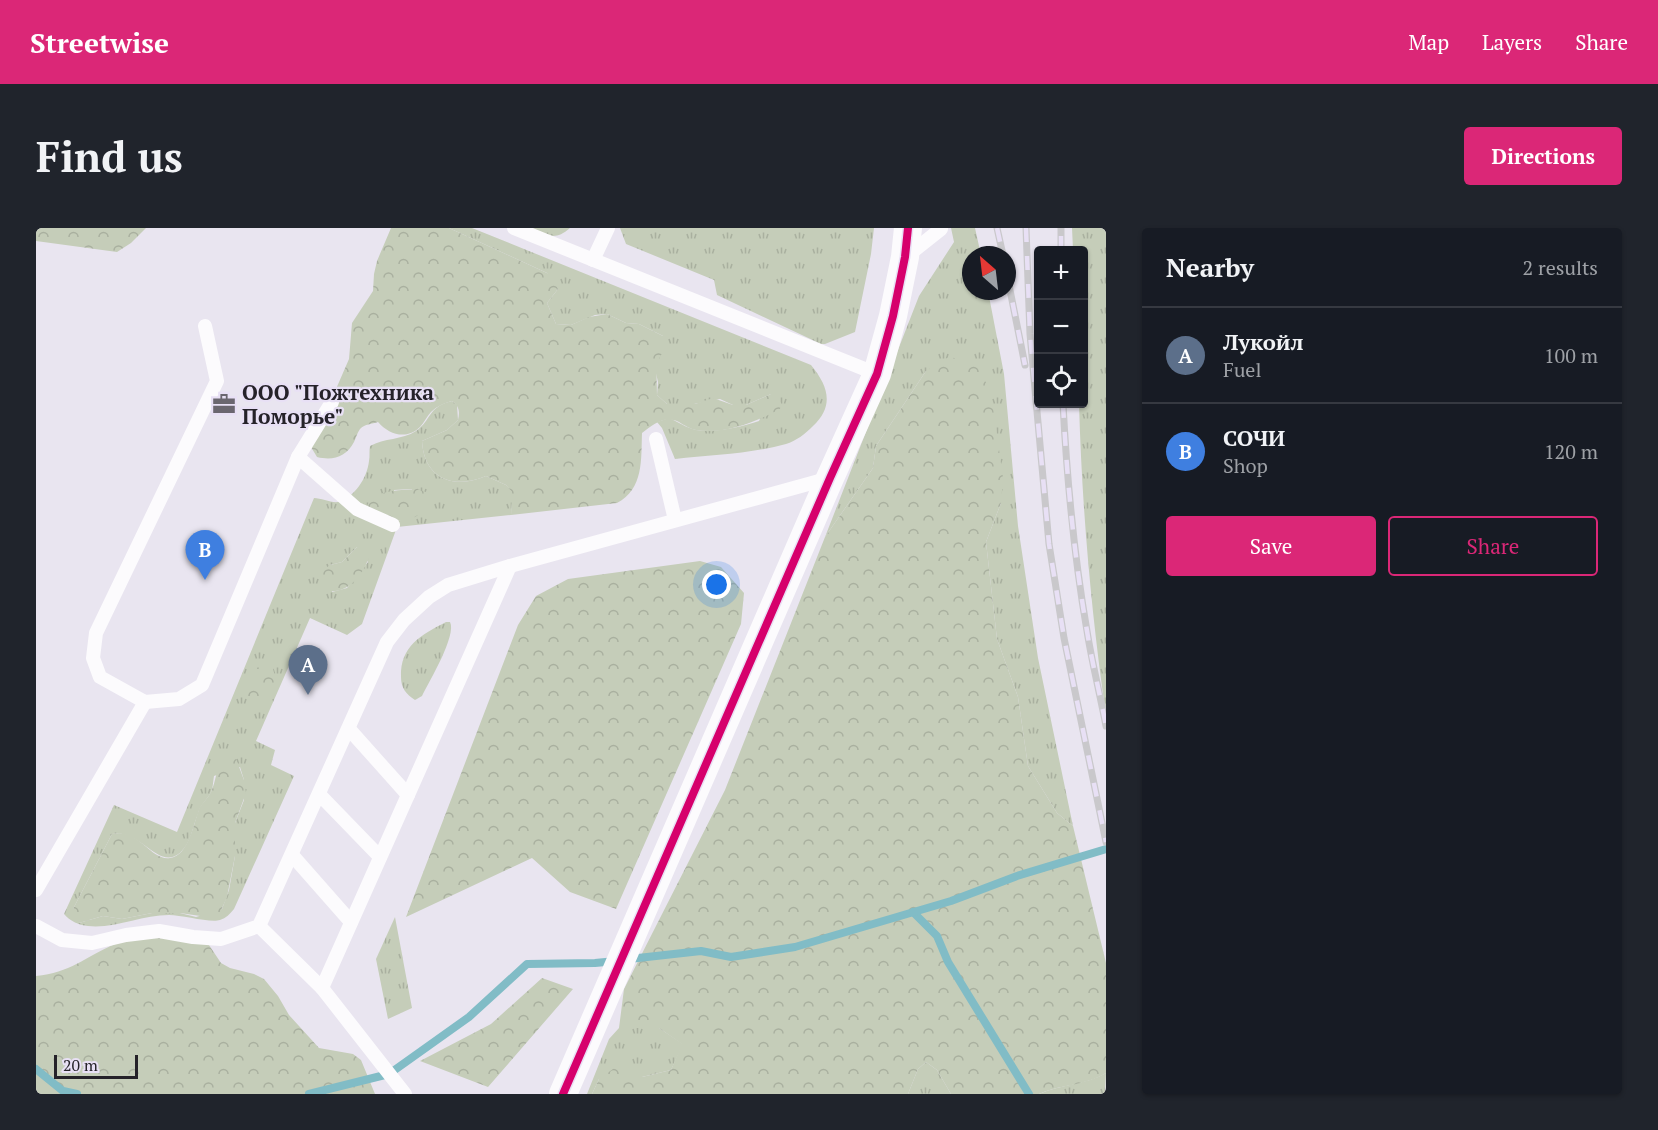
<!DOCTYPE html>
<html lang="en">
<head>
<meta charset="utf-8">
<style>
	body { margin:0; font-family:"PT Serif",serif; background:#20242c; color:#f1f3f6 }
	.controls { position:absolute; right:18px; top:18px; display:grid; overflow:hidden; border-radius:6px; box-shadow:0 2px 4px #0004 }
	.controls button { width:54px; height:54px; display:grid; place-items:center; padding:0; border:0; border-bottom:2px solid #363941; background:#171b24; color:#f1f3f6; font:30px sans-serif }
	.compass { position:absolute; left:926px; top:18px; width:54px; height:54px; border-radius:50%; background:#171b24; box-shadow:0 2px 4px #0004; rotate:332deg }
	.scale { position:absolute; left:18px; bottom:15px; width:84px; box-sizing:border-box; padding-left:6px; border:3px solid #252229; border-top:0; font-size:16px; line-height:21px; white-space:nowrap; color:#252229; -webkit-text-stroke:4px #e8e0f5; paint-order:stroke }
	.you { position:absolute; left:681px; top:357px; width:21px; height:21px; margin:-15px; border:4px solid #fff; border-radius:50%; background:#1a73e8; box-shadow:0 0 0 9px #1a73e833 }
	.badge { display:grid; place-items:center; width:39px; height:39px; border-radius:50%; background:#db2777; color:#fff; font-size:20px; font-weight:700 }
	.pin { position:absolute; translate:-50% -50px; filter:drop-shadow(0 2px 3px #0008) }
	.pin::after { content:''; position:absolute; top:32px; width:21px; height:18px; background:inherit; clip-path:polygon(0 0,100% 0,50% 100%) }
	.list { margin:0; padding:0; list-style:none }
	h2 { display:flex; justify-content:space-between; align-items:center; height:78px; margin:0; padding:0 24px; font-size:26px }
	h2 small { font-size:20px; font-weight:400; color:#9ea1a6 }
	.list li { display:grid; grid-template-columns:39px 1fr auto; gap:18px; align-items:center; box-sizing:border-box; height:96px; padding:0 24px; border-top:2px solid #363941 }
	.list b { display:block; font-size:22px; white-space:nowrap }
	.list p { margin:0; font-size:20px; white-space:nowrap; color:#9ea1a6 }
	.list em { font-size:20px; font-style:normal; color:#9ea1a6 }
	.actions { display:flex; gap:12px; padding:18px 24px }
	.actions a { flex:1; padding:14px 0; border:2px solid #db2777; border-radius:6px; text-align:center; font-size:21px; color:#db2777 }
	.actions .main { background:#db2777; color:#fff }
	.icon { flex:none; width:33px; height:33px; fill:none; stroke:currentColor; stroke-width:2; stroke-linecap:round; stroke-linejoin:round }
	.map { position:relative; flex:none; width:1070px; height:866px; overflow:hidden; border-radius:6px }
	header { display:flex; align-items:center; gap:36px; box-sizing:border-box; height:84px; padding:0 30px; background:#db2777; color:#fff }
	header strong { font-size:28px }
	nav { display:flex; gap:33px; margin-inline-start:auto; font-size:21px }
	.intro { display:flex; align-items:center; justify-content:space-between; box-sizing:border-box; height:144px; padding:0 36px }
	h1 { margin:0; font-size:42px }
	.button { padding:15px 27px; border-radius:6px; background:#db2777; color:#fff; font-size:21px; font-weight:700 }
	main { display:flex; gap:36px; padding:0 36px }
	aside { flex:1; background:#171b24; border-radius:6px; box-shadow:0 2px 4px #0004 }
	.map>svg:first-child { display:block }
	.grass { fill:url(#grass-tufts); fill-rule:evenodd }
	.forest { fill:url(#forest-crowns) }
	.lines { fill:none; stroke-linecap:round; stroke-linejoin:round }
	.stream { stroke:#81bcc6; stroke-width:8 }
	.service { stroke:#fcfbfd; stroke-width:14 }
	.minor { stroke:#fcfbfd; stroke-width:28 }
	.rail-casing { stroke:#c9c8cb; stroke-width:7 }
	.rail { stroke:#e8e0f5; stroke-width:4.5; stroke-dasharray:14; stroke-linecap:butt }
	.cycleway-casing { stroke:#e8e0f5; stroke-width:11 }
	.cycleway { stroke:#d6006c; stroke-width:8 }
	.labels { text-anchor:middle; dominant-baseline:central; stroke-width:4.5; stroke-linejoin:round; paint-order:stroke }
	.poi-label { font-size:21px; font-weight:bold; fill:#252229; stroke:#e8e0f5; text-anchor:start }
</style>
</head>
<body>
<header>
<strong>Streetwise</strong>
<nav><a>Map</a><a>Layers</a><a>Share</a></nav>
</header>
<div class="intro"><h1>Find us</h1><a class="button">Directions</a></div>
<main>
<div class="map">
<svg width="1070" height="866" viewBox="0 0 1070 866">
	<defs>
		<pattern id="grass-tufts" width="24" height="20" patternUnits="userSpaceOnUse" patternTransform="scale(1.5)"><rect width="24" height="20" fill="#c5cdb9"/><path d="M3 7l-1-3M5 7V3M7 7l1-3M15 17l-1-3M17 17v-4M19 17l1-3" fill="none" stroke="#a9b09f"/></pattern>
		<pattern id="forest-crowns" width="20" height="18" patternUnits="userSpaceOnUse" patternTransform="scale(1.5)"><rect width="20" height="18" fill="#c5cdb9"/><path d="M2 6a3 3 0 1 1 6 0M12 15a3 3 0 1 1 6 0" fill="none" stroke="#a9b09f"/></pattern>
	</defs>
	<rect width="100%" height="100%" fill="#e9e5f0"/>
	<g class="grass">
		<path d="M 413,0 L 436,0 L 775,137 C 793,159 798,178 777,198 C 769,206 760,213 750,216 C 714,226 675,227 639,231 L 626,200 L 621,194 L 633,190 C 642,194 651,200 660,202 C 678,205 706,199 723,193 L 735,166 L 710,177 L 697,177 L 684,171 L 653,177 L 631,176 L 621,167 L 622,154 L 619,141 L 627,108 L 603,96 L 590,95 L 571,86 L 559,87 L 535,97 L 520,96 L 511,75 L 522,61 L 511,45 Z"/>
		<path d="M 496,0 L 534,0 C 519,13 512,8 496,0 Z"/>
		<polygon points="584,0 838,0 835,26 819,104 789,116 785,116 681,67 678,52 590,16"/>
		<polygon points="915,0 939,0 945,27 935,27 935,63 952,63 968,146 982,298 1002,430 1037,598 1021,585 992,538 982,469 961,411 950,314 965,275 890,143 840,218 837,240 789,309 883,68 918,14"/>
		<path d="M 1036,0 L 1070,0 L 1070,487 C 1055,384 1046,280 1043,176 L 1048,176 L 1048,22 L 1037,22 Z"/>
		<path d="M 416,173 L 421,177 L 422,192 L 411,202 L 386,213 C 388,251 418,262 450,248 L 470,257 L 477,264 L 475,287 L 361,299 L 326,396 L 311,407 L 274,390 L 220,513 L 239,522 L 235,537 L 258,548 L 198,681 C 194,686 190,690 184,692 C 174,695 146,687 133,687 C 106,687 78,701 52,698 C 42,697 34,693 28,686 L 78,577 L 141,604 L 278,270 C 285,270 295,275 302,274 C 319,269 331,250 333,233 C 334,228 333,223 334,218 C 348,210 366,212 380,203 C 396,192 391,179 416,173 ZM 376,261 L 379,288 L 361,293 L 358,262 ZM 321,319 L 332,334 L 311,360 L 296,364 L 294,337 L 306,334 ZM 204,539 L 208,552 L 208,572 L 199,595 L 199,628 L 193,662 L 186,681 L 160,689 L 144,685 L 116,685 L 86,691 L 67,688 L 43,695 L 37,681 L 76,606 C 107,599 127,654 151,616 C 156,607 158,595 162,586 C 164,577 170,573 174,566 C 177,562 177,554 178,548 Z"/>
		<path d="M 410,394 L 414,394 C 421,407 393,454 386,468 L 379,472 C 370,466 365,460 365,449 C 364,418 385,407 410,394 Z"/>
		<polygon points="359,689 376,780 352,791 340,731"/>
		<polygon points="583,800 623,800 647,816 635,842 606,849 563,851 556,866 551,866 573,811"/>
		<polygon points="890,834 901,842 915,866 872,866 882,841"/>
		<path d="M 1070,845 L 1069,866 L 1003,866 C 1025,856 1049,857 1070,845 Z"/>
	</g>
	<g class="forest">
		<polygon points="0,0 110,0 95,15 81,24 0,13"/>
		<path d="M 355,0 L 413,0 L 511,45 L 517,49 L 522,61 L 511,75 L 520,96 L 535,97 L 553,89 L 571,86 L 590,95 L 603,96 L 627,108 L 631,113 C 631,122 623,127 621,136 C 620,138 621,162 621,167 L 631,176 L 659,176 L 677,170 L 697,177 L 710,177 L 735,166 L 741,169 L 745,175 L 744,181 C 720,194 687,207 660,202 C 654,201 648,197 643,194 C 628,187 618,196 606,205 C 605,231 608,261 581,275 L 475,287 L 476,264 L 470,257 L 450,248 C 418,262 388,251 386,213 L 411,202 L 422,192 C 424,183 423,178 416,173 C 409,175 401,178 395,184 C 391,188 388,195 384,199 C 371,212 353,207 342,194 C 336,196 329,196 324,201 C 321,205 320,210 318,214 C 310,229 297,233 281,229 L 275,219 L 291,172 L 300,161 L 313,131 L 316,95 L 337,63 L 338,46 L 341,33 Z"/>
		<path d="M 913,129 L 939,134 L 955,164 L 967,250 L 965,275 L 950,314 L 961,411 L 982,469 L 992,538 L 1021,585 L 1037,598 L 1070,735 L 1070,845 C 1049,858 1025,856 1003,866 L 915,866 L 901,842 L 890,834 L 882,841 L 872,866 L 556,866 L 563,851 L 584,836 L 606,849 L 635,842 L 646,816 L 623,800 L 583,800 L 588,761 L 689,562 L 789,309 L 837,240 L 840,218 L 890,143 Z"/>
		<path d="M 381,261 L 390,264 L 394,273 C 377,302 354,293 329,281 C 340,260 361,263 381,261 Z"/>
		<path d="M 321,319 L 330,321 L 333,329 C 327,347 312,366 292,363 L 285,353 L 287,342 L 294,337 L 306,334 Z"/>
		<polygon points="664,333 685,339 708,365 705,396 580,681 534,664 496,630 370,689 482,397 500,368 532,351"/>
		<polygon points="230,435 237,441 241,455 231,471 220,475 210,468 219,441"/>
		<path d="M 193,527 L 199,528 L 208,552 L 210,565 L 199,595 L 199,628 L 191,669 L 183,687 L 178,690 L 144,685 L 116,685 L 86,691 L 67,688 L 43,695 L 39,694 L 36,687 L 37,681 L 76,606 C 104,600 114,633 134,630 C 153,628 158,593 164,579 C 167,574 172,570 175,564 C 182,548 178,540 193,527 Z"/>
		<path d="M 101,709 L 165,710 L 173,717 L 185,735 L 194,740 L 218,746 L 228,751 L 242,768 L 253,787 L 283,820 L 317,826 L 325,832 L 339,866 L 0,866 L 0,748 C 34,745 49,729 79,716 C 86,713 94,711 101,709 Z"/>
		<polygon points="506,750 537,761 452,859 384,833 455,796"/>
	</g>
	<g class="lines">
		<g class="stream">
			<polyline points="877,684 901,708 912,734 993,866"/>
			<polyline points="593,731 665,723 695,729 759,719 915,673 981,648 1070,621"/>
			<polyline points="0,841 27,863 41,866"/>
			<polyline points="273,866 353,846 433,789 491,736 559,735 580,733"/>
		</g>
		<g class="service">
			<polyline points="478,0 841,146"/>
			<polyline points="871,28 905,1"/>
			<polyline points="557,32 572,0"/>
			<polyline points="169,98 181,153 60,405 57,430 64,449 109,474 143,471 166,457 262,229 296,174"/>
			<polyline points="620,211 639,292"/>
			<polyline points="262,229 321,281 357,297"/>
			<polyline points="313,501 372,567"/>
			<polyline points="283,566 344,629"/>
			<polyline points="256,627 315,694"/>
			<polyline points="0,662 109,474"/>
			<polyline points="0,698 26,712 56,715 90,707 123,703 157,709 185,711 223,698 351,414 368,392 393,369 412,357 474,338 794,250"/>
			<polyline points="223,698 286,760 369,866"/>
			<polyline points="286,760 474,338"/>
		</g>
		<polyline class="minor" points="527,866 794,250 841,146 857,88 869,29 872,0"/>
		<g class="rail-casing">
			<g id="rail">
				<polyline points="961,0 967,27"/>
				<polyline points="990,0 994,106 1013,316 1028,410 1070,614"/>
				<polyline points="1025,22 1025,0"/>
				<polyline points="971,47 989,137"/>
				<path d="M 1027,176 C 1031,252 1038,328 1051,403 C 1056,435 1064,466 1070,498"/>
			</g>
		</g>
		<use href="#rail" class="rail"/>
		<g class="cycleway-casing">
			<polyline id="cycleway" points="527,866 794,250 841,146 857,88 869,29 872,0"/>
		</g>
		<use href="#cycleway" class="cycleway"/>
	</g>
	<defs>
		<g id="office-bare" transform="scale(1.8)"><path d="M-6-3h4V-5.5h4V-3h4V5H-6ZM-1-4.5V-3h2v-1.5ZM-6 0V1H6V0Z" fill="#6a666f" stroke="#e8e0f5" stroke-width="2.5" paint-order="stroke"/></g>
	</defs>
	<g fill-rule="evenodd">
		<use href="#office-bare" x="188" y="176"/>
	</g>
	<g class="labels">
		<g class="poi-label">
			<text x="206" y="164">ООО "Пожтехника<tspan x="206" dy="24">Поморье"</tspan></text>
		</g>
	</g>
</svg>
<div class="controls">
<button>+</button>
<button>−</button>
<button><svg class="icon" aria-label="locate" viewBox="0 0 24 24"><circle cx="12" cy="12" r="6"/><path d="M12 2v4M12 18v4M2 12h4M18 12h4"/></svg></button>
</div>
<svg class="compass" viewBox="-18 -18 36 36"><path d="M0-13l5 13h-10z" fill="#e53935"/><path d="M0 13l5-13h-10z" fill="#9ea1a6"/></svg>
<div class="scale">20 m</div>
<div class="you"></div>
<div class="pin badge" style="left:272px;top:467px;background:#5c6f8a">A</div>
<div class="pin badge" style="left:169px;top:352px;background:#3f7fe0">B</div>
</div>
<aside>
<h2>Nearby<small>2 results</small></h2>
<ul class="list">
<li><span class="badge" style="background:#5c6f8a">A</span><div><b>Лукойл</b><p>Fuel</p></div><em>100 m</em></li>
<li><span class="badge" style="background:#3f7fe0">B</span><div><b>СОЧИ</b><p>Shop</p></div><em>120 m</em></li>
</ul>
<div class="actions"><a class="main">Save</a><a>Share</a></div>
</aside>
</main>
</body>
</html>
